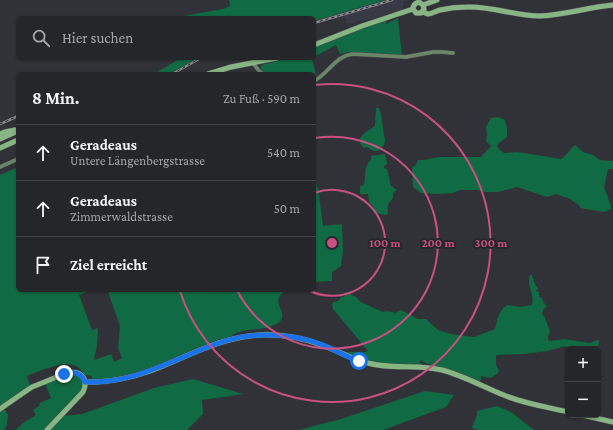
<!DOCTYPE html>
<html lang="de">
<head>
<meta charset="utf-8">
<style>
	body { margin:0; font-family:"Crimson Pro",serif; background:#2d2e31; color:#f1f3f6 }
	.controls { position:absolute; right:12px; bottom:12px; display:grid; overflow:hidden; border-radius:6px; box-shadow:0 1px 3px #0004 }
	.controls button { width:36px; height:36px; display:grid; place-items:center; padding:0; border:0; border-bottom:1px solid #424346; background:#252629; color:#f1f3f6; font:20px sans-serif }
	.stop { position:absolute; width:12px; height:12px; margin:-9px; border:3px solid #1a73e8; border-radius:50%; background:#fff }
	.stop.end { background:#1a73e8; border-color:#fff; box-shadow:0 1px 4px #0008 }
	.list { margin:0; padding:0; list-style:none }
	h2 { display:flex; justify-content:space-between; align-items:center; height:52px; margin:0; padding:0 16px; font-size:17px }
	h2 small { font-size:13px; font-weight:400; color:#a3a5a8 }
	.list li { display:grid; grid-template-columns:26px 1fr auto; gap:12px; align-items:center; box-sizing:border-box; height:56px; padding:0 16px; border-top:1px solid #424346 }
	.list b { display:block; font-size:15px; white-space:nowrap }
	.list p { margin:0; font-size:13px; white-space:nowrap; color:#a3a5a8 }
	.list em { font-size:13px; font-style:normal; color:#a3a5a8 }
	.icon { flex:none; width:22px; height:22px; fill:none; stroke:currentColor; stroke-width:2; stroke-linecap:round; stroke-linejoin:round }
	.map { position:relative; flex:none; width:613px; height:430px; overflow:hidden }
	.search { position:absolute; background:#252629; box-shadow:0 1px 3px #0004; left:16px; top:16px; width:300px; height:44px; display:flex; align-items:center; gap:10px; box-sizing:border-box; padding:0 14px; border-radius:6px; color:#a3a5a8; font-size:15px }
	.panel { position:absolute; background:#252629; box-shadow:0 1px 3px #0004; left:16px; top:72px; width:300px; height:220px; border-radius:6px }
	.map>svg:first-child { display:block }
	.built { fill:#373a45 }
	.green { fill:#106a44 }
	.lines { fill:none; stroke-linecap:round; stroke-linejoin:round }
	.street-casing { stroke:#4f5054; stroke-width:4.5 }
	.secondary-casing { stroke:#4f5054; stroke-width:6 }
	.street { stroke:#6a8668; stroke-width:3.5 }
	.secondary { stroke:#87b584; stroke-width:5 }
	.rail-casing { stroke:#898a8e; stroke-width:2.5 }
	.rail { stroke:#27282d; stroke-width:1; stroke-dasharray:3; stroke-linecap:butt }
	.route { stroke:#1a73e8; stroke-width:5 }
	.ring { fill:none; stroke:#c85181; stroke-width:2 }
	.centre { fill:#c85181; stroke:#27282d; stroke-width:2 }
	.ring-label { font-size:12px; text-anchor:middle; font-weight:bold; fill:#c85181; stroke:#27282d; stroke-width:4; stroke-linejoin:round; paint-order:stroke }
</style>
</head>
<body>
<div class="map">
<svg width="613" height="430" viewBox="0 0 613 430">
	<rect width="100%" height="100%" fill="#313237"/>
	<polygon class="built" points="385,0 409,0 403,2 403,9 379,17 347,24 345,18 332,19 314,24 314,21"/>
	<g class="green">
		<polygon points="229,0 385,0 314,21 314,18 172,18 223,9 230,6"/>
		<polygon points="398,18 402,56 374,55 349,52 340,54 336,45 314,57 314,48 355,31 387,20 386,24"/>
		<polygon points="181,58 198,58 169,74 154,74"/>
		<polygon points="289,58 312,58 312,59 316,75 314,76 314,74 267,74 261,70 261,65"/>
		<path d="M 376,108 L 379,108 L 381,115 L 385,141 L 384,145 L 378,151 L 373,151 L 367,147 L 364,148 C 363,147 361,145 360,143 C 358,135 370,130 375,126 Z"/>
		<path d="M 498,117 L 505,120 L 507,128 L 507,137 L 499,143 L 497,146 L 499,149 L 504,153 L 517,152 L 561,159 C 567,155 569,150 575,145 L 583,152 L 593,155 L 600,160 L 613,161 L 613,169 L 608,169 L 604,187 L 611,206 L 611,209 L 604,212 L 580,208 L 579,205 L 570,199 L 556,194 L 547,197 L 517,187 L 498,192 L 485,192 L 477,190 L 460,190 L 453,193 L 435,194 L 421,193 L 413,187 L 412,167 L 416,165 L 418,160 L 424,160 L 438,157 L 481,157 L 491,146 L 486,141 L 487,135 L 486,127 L 491,118 Z"/>
		<path d="M 385,154 L 387,164 L 384,166 L 384,168 L 387,169 L 391,186 L 397,190 L 393,193 C 394,200 390,200 388,205 C 387,209 389,211 387,215 L 375,213 L 373,206 L 369,202 L 368,194 L 365,194 L 362,195 L 360,193 L 360,186 L 364,185 C 367,172 362,171 371,159 L 371,156 Z"/>
		<path d="M 18,167 L 18,290 L 93,290 L 79,295 L 92,330 L 98,328 L 97,345 L 94,360 L 111,354 L 114,362 L 122,358 L 118,348 L 120,326 L 108,292 L 103,290 L 287,290 C 266,302 292,313 278,323 C 266,331 249,328 236,333 C 233,334 231,337 228,338 C 225,339 220,339 217,340 C 177,355 138,378 95,380 L 92,379 L 92,376 L 85,375 C 82,372 80,368 76,366 C 64,360 39,371 27,376 L 30,386 L 22,390 L 2,405 L 8,415 L 7,425 L 4,430 L 0,430 L 0,175 Z"/>
		<polygon points="314,180 318,188 323,226 342,224 343,252 341,266 332,272 332,281 314,282"/>
		<path d="M 530,275 L 532,275 L 535,284 L 538,289 L 536,291 L 539,292 L 539,297 L 542,298 L 544,303 L 547,306 L 543,310 L 542,314 L 545,318 L 550,332 L 548,336 L 548,340 L 550,341 L 564,339 L 590,343 C 593,342 596,340 599,340 L 598,347 L 596,349 C 589,349 582,349 575,347 C 570,346 569,348 565,346 L 547,351 L 524,354 L 497,355 L 496,356 L 496,365 L 499,371 L 498,373 L 491,378 L 481,376 L 481,379 L 479,382 L 454,372 L 425,363 L 420,360 L 420,362 L 423,366 L 388,365 L 359,358 L 346,354 L 346,352 L 364,352 L 368,351 L 333,309 L 332,305 L 333,302 L 338,301 L 342,296 L 343,297 L 345,296 L 344,294 L 346,292 L 356,297 L 362,303 L 366,304 L 373,308 L 379,310 L 383,312 L 387,311 L 395,313 L 401,310 L 418,319 L 426,319 L 438,330 L 451,334 L 474,337 L 495,329 C 497,320 499,310 507,305 L 521,307 L 532,305 C 535,294 526,286 530,275 Z"/>
		<path d="M 72,375 C 87,376 84,387 77,397 L 44,430 L 16,430 L 23,423 L 36,415 L 33,410 L 39,406 L 40,403 L 51,398 L 45,383 L 65,376 Z"/>
		<polygon points="193,379 243,394 202,400 203,414 187,430 49,430 63,416 82,414 154,388"/>
		<polygon points="425,391 454,395 446,407 383,430 299,430 341,419"/>
		<polygon points="497,406 511,412 534,430 478,430 472,428 472,427 477,415 477,411"/>
	</g>
	<g class="lines">
		<g class="street-casing">
			<g id="street">
				<polyline points="253,63 260,72 264,74"/>
				<path d="M 314,81 C 329,73 335,56 353,54 L 406,57 L 433,52 L 442,52 L 453,53"/>
				<polyline points="0,167 18,159"/>
			</g>
		</g>
		<g class="secondary-casing">
			<g id="secondary">
				<polyline points="423,5 437,0"/>
				<polyline points="413,9 416,13 421,13 424,9 423,5"/>
				<path d="M 413,9 C 413,5 415,3 419,2 L 423,5"/>
				<path d="M 422,12 C 424,12 427,14 428,14 C 432,14 436,11 440,10 C 449,8 458,7 467,7 C 492,6 515,16 540,16 C 565,15 589,7 613,5"/>
				<polyline points="314,45 362,26 413,9"/>
				<polyline points="208,74 231,67 277,58"/>
				<polyline points="0,134 5,132 15,130"/>
				<polyline points="0,139 18,131"/>
				<polyline points="0,148 18,140"/>
				<path d="M 85,382 C 89,382 93,382 97,382 C 115,381 133,377 150,371 C 187,357 220,337 259,335 C 281,334 304,338 324,346 C 338,351 350,358 364,362 C 389,370 416,364 442,370 C 465,376 485,388 506,396 C 526,404 547,407 568,412"/>
				<path d="M 0,409 L 23,393 L 32,387 L 67,373 C 81,370 89,379 83,392 L 47,430"/>
				<polyline points="582,415 613,422"/>
			</g>
		</g>
		<use href="#street" class="street"/>
		<use href="#secondary" class="secondary"/>
		<g class="rail-casing">
			<g id="rail">
				<polyline points="314,23 392,0"/>
				<polyline points="172,74 201,58"/>
				<polyline points="0,124 18,116"/>
			</g>
		</g>
		<use href="#rail" class="rail"/>
	</g>
	<g class="lines">
		<path class="route" d="M 64,374 C 73,371 81,372 85,382 C 89,382 93,382 97,382 C 115,381 134,377 151,370 C 189,357 224,334 266,335 C 285,335 305,338 323,345 C 335,350 347,357 359,361"/>
	</g>
	<g class="ring">
		<path d="M314 193A53 53 0 1 1 308 290"/>
		<path d="M315 138A106 106 0 1 1 237 290"/>
		<path d="M314 85A159 159 0 1 1 180 291"/>
	</g>
	<circle cx="332" cy="243" r="6" class="centre"/>
	<g class="ring-label">
		<text x="385" y="247">100 m</text>
		<text x="438" y="247">200 m</text>
		<text x="491" y="247">300 m</text>
	</g>
</svg>
<div class="controls">
<button>+</button>
<button>−</button>
</div>
<div class="stop" style="left:359px;top:361px"></div>
<div class="stop end" style="left:64px;top:374px"></div>
<div class="search"><svg class="icon" aria-label="search" viewBox="0 0 24 24"><circle cx="10" cy="10" r="6"/><path d="M15 15l6 6"/></svg>Hier suchen</div>
<section class="panel">
<h2>8 Min.<small>Zu Fuß · 590 m</small></h2>
<ul class="list">
<li><svg class="icon" aria-label="ahead" viewBox="0 0 24 24"><path d="M12 20V5M6 11l6-6 6 6"/></svg><div><b>Geradeaus</b><p>Untere Längenbergstrasse</p></div><em>540 m</em></li>
<li><svg class="icon" aria-label="ahead" viewBox="0 0 24 24"><path d="M12 20V5M6 11l6-6 6 6"/></svg><div><b>Geradeaus</b><p>Zimmerwaldstrasse</p></div><em>50 m</em></li>
<li><svg class="icon" aria-label="arrive" viewBox="0 0 24 24"><path d="M6 21V4h12l-3 4 3 4H6"/></svg><div><b>Ziel erreicht</b></div></li>
</ul>
</section>
</div>
</body>
</html>
